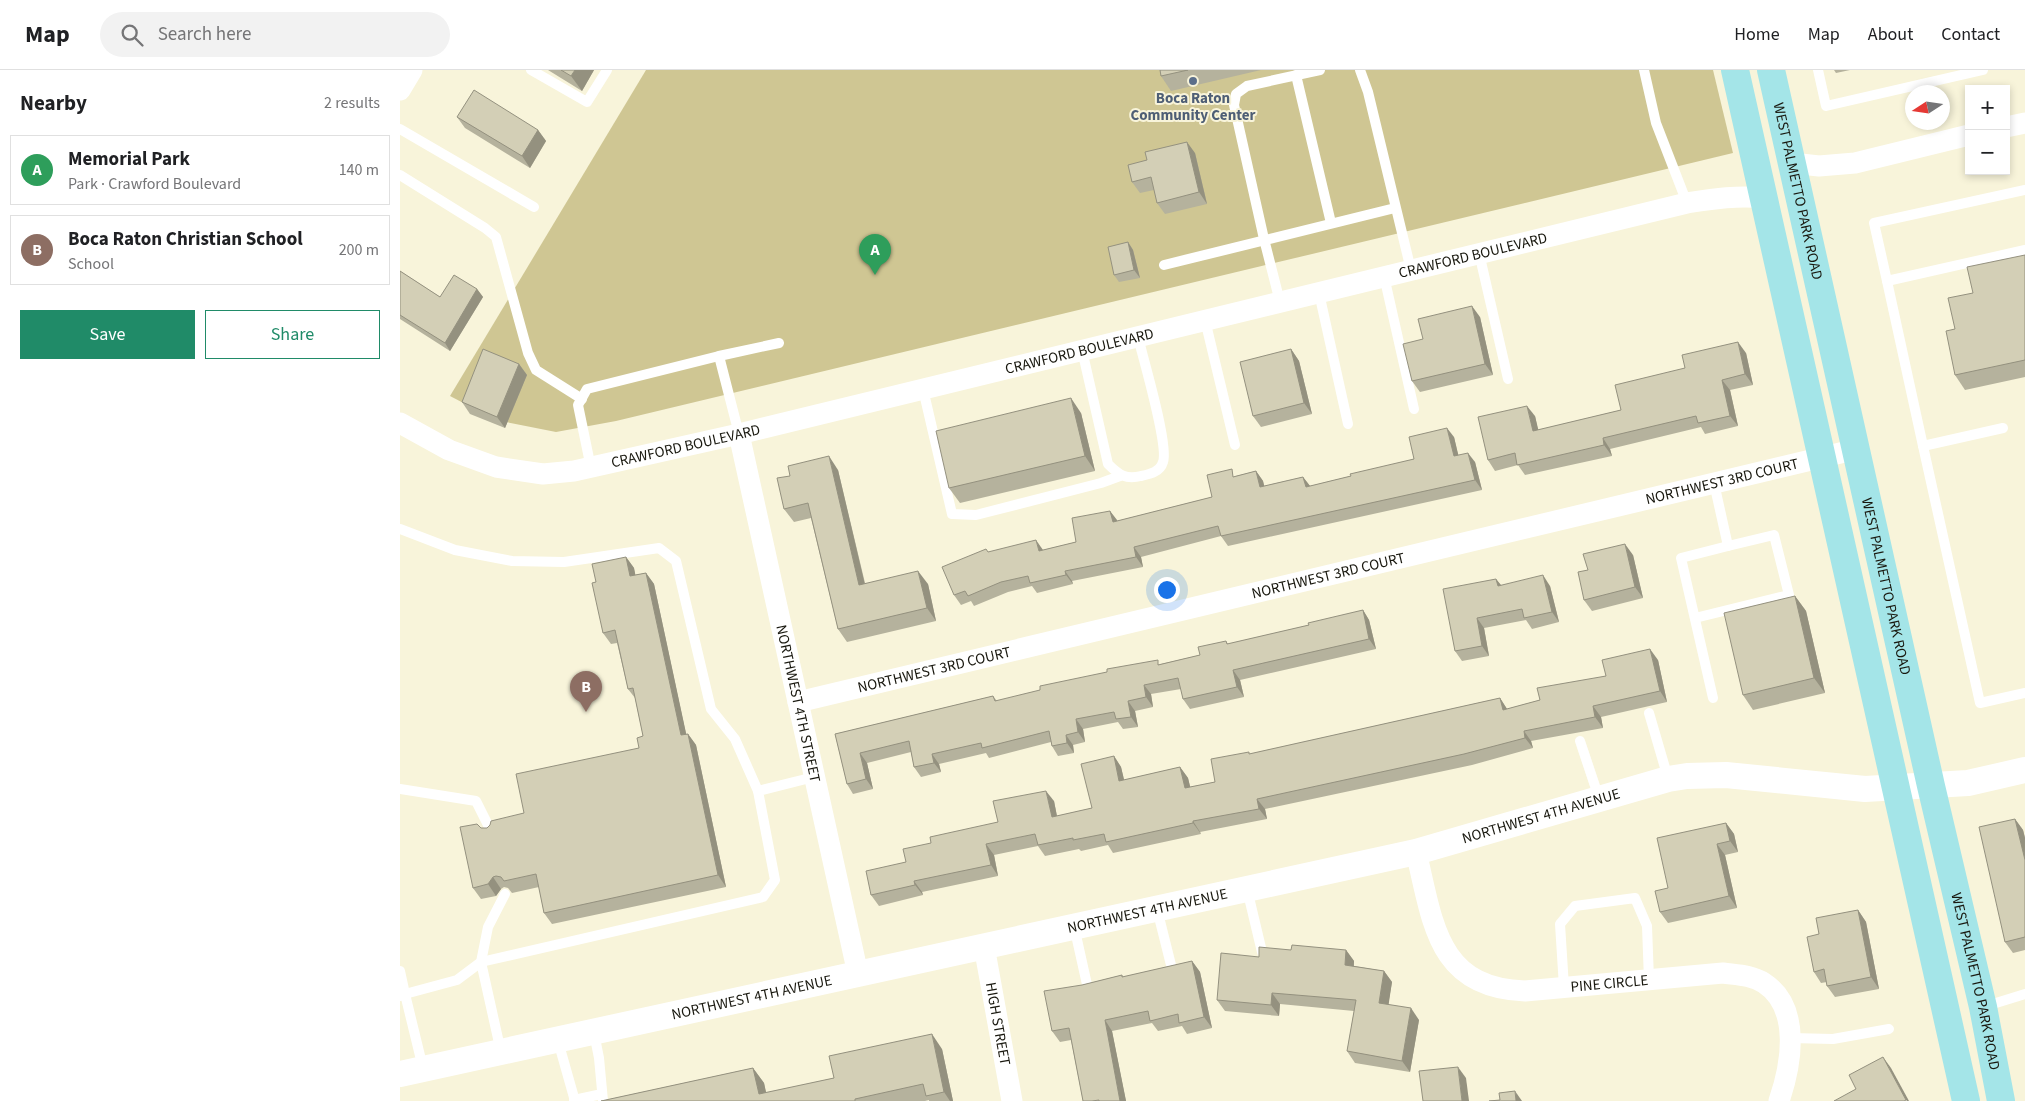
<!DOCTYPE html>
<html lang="en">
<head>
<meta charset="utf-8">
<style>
	body { margin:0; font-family:"Source Sans 3",sans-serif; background:#f2f2f2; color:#202124 }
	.controls { position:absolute; right:15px; top:15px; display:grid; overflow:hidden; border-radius:0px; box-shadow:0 2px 8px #0003 }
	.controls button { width:45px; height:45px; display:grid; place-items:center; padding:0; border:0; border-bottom:1px solid #e0e0e0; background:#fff; color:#202124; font:25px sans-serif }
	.compass { position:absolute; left:1505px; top:15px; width:45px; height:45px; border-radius:50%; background:#fff; box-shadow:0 2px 8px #0003; rotate:258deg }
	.you { position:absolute; left:766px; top:519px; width:18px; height:18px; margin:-12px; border:4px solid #fff; border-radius:50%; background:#1a73e8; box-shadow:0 0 0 8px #1a73e833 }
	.badge { display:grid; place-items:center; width:32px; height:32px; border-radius:50%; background:#208b68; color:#fff; font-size:16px; font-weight:700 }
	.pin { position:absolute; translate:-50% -41px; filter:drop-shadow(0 1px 2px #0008) }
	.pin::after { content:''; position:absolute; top:26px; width:18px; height:15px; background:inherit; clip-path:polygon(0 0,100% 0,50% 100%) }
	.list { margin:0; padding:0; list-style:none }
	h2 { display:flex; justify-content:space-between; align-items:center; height:65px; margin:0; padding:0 20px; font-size:21px }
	h2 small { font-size:16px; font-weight:400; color:#757577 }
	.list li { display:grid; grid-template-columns:32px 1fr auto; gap:15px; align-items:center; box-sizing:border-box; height:70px; margin:0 10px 10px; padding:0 10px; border:1px solid #e0e0e0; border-radius:0px }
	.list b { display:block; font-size:19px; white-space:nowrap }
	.list p { margin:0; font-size:16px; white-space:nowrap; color:#757577 }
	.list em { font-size:16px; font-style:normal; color:#757577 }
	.actions { display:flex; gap:10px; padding:15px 20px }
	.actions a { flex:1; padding:11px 0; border:1px solid #208b68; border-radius:0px; text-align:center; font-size:18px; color:#208b68 }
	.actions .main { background:#208b68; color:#fff }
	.icon { flex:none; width:28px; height:28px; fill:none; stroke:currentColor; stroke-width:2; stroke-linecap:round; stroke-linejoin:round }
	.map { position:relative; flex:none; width:1625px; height:1031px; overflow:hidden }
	header { display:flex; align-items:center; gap:30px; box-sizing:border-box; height:70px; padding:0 25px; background:#fff; border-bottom:1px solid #e0e0e0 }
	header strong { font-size:24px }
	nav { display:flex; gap:28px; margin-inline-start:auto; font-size:18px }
	.search { width:350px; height:45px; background:#f2f2f2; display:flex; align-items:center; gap:12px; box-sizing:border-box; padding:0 18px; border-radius:28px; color:#757577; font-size:19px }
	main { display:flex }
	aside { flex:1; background:#fff }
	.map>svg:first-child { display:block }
	.green { fill:#cfc693 }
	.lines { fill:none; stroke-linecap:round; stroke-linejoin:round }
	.service { stroke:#fff; stroke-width:10 }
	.minor { stroke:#fff; stroke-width:21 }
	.tertiary { stroke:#fff; stroke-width:26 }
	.primary { stroke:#a4e5e8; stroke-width:28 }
	.wall { fill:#b5b29d }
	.shaded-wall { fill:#94917f }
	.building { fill:#d3cfb6; stroke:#94917f }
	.service-dot { fill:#5c6f8a; stroke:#f8f4da; stroke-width:2 }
	.labels { text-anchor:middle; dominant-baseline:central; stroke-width:4; stroke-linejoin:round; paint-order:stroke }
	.service-label { font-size:15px; font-weight:bold; fill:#4e5e75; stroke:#f8f4da }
	.street-label { font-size:15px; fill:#19180f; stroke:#f8f4da }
</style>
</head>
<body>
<header>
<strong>Map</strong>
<div class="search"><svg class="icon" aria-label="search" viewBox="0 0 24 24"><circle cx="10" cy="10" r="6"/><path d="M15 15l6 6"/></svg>Search here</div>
<nav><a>Home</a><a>Map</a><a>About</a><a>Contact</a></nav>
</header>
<main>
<aside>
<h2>Nearby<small>2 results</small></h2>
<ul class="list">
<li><span class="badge" style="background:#2e9e5b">A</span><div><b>Memorial Park</b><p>Park · Crawford Boulevard</p></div><em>140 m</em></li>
<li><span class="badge" style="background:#8d6e63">B</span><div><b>Boca Raton Christian School</b><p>School</p></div><em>200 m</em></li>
</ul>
<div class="actions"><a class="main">Save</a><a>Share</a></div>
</aside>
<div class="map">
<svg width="1625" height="1031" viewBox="0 0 1625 1031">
	<rect width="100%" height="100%" fill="#f8f4da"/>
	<polygon class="green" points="246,0 1313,0 1333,83 216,351 156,362 96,350 50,326"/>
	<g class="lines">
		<g class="service">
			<polyline points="131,0 187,32 207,0"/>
			<polyline points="960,0 968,22 1011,200"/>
			<polyline points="1244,0 1256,53 1287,133"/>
			<polyline points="1418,0 1426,36 1583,0"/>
			<polyline points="896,5 931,153"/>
			<polyline points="0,59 134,137"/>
			<polyline points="0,105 85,158 96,167 128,283 136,300 182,329"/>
			<polyline points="1625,120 1474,153 1487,211 1625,180"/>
			<polyline points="1079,183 1108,309"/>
			<polyline points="764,195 995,138"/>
			<polyline points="984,206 1014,339"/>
			<polyline points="1487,211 1523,376 1603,358"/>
			<polyline points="919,223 948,354"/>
			<polyline points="880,232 864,169 834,35 836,24 847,16 920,0"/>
			<polyline points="805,250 835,375"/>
			<path d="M 682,280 L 708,394 C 719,405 726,410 741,406 C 750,404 760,402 763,392 C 769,375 743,288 738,267"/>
			<polyline points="523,319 552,444 576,445 701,413 720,406"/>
			<polyline points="339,364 319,286 379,273"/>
			<polyline points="1523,376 1580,633 1625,623"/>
			<polyline points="191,398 178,335 187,319 319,286"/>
			<polyline points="0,459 55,480 112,491 164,492 259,478 276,491 311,639 335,669 358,721"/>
			<polyline points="1295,548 1389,525 1374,465 1328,476"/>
			<polyline points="1313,628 1281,488 1328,476 1314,413"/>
			<polyline points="1249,643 1268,708"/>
			<polyline points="1180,671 1199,728"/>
			<polyline points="0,719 76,731 92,763"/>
			<polyline points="847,819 862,882"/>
			<polyline points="757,839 772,899"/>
			<polyline points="674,856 688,919"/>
			<polyline points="0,901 5,924 0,926"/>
			<polyline points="1164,917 1160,854 1175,836 1235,828 1247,856 1249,910"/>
			<polyline points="1583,937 1625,924"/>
			<polyline points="194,963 199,988 203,1031"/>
			<polyline points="1390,968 1433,969 1489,959"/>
			<polyline points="158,971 175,1031"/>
			<polyline points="101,982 81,892 363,827 375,810 358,721 414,707"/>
			<polyline points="23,998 5,924 57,910 81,892 88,857 105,824"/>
			<polyline points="174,1030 202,1024"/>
		</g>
		<g class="minor">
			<polyline points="0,20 12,0"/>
			<polyline points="1606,57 1625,53"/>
			<polyline points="1392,93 1419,96 1455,93 1569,65"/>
			<path id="s1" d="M 0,353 L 49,380 L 96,397 L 143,404 L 174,401 L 339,364 L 1287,133 C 1313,129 1338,125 1364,128"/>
			<path id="s2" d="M 339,364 L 458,904"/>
			<path id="s3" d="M 398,632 L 1457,379"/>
			<path id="s4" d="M 1016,782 C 1033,851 1036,918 1125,921 L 1323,903 C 1337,905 1351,905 1364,913 C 1402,938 1391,996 1379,1031"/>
			<path id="s5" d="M 584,876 L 612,1031"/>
		</g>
		<path class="tertiary" id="s6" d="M 0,1004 L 1016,782 L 1268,709 L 1287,706 L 1326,705 L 1465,719 L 1568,713 L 1625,700"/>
		<g class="primary">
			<polyline points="1335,0 1566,1031"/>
			<path id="s7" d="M 1371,0 L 1531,716 L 1583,937 L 1601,1031"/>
		</g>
	</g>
	<g class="wall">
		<polygon points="148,0 194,0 182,21"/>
		<polygon points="760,0 861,0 771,21 761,6"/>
		<polygon points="1434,0 1450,0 1436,3"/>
		<polygon points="57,47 138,60 146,71 130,98 65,58"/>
		<polygon points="795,83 807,134 765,144 757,133 754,120 740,123 732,112"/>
		<polygon points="728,172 733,180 740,208 719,212 714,205"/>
		<polygon points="1625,185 1625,307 1565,320 1555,305 1555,259 1573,223"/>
		<polygon points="0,201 40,227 77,219 83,227 50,281 0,249"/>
		<polygon points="1080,247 1093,305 1020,322 1012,311 1023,269"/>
		<polygon points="891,279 899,291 912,344 861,357 853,346"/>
		<polygon points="1346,283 1353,315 1330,320 1338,356 1305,364 1301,357 1210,379 1212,386 1125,405 1118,395 1095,401 1088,390 1135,346 1138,360 1221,340"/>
		<polygon points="119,294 127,305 105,358 70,344 62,332"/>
		<polygon points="681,343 695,401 560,433 549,418"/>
		<polygon points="1054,367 1058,385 1075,392 1082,420 828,476 821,466 741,487 743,497 672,511 673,514 637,523 632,516 608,522 574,536 571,531 561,535 554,525 588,482 643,480 676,472 710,441 717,451 812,427 836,406 856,401 863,411 864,416 903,407 910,416 951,406 1014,389"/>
		<polygon points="438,400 465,513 528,514 536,551 447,572 438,559 411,448 394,452 384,439"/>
		<polygon points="1233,485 1243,528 1192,541 1184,530 1188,500"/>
		<polygon points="226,487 234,498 235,505 246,503 254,514 286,664 288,664 296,675 326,817 152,854 144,843 139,817 112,823 108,818 104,817 101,819 96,826 81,829 73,818 81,758 87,758 124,743 239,678 243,666 235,628 228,619 217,573 211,574 203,563 196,512"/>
		<polygon points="1096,509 1101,515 1150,516 1159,552 1132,559 1126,550 1084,558 1089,586 1062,591 1055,581"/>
		<polygon points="1395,526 1406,541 1425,623 1353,640 1343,625"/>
		<polygon points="963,540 969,550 976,579 840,610 844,627 790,639 783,629 781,619 751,624 753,637 735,641 738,657 723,659 718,652 683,659 685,672 673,675 674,683 658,686 652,676 651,672 589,688 586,683 539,694 541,702 521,707 514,697 511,682 467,693 473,719 453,724 447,714 435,664 593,626 597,631 761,594 800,585 826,571 828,574 909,555"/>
		<polygon points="1258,590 1267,632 1201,647 1203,658 1131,671 1133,678 1072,695 865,739 867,749 800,762 801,764 713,783 708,775 681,781 679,779 645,786 638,776 594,785 598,806 522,822 523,825 479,836 471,825 506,792 531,773 598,752 654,731 657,746 692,738 714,686 721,697 724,710 780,697 788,708 790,717 815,712 850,684 1100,628 1107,639 1140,630 1206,606"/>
		<polygon points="1615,749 1623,760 1625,768 1625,880 1613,883 1605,872"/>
		<polygon points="1326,753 1334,764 1338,782 1325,785 1337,838 1268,853 1260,842"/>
		<polygon points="1458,840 1466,852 1479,919 1435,927 1427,916 1427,912 1421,913 1414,902 1419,864"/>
		<polygon points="891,880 946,880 954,891 954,896 984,901 992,912 988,935 1019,950 1010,1002 955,993 947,981 954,941 880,934 879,946 825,941 817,930"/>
		<polygon points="792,891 800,902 812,958 787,964 782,956 758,961 752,953 712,961 726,1031 683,1031 671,970 660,972 652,961 682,915 722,905 723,907"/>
		<polygon points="542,979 553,1031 529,1031 529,1030 525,1031 201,1031 353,998 364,1013 366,1023 434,1008"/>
	</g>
	<g class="shaded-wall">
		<polygon points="175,0 194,0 182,21 171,6"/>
		<polygon points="138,60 146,71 130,98 122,86"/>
		<polygon points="787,72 795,83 807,134 799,122"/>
		<polygon points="728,172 733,180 740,208 734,200"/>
		<polygon points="77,219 83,227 50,281 45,273"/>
		<polygon points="1072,236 1080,247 1093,305 1085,294"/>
		<polygon points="1338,272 1346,283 1353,315 1345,304"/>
		<polygon points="891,279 899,291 912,344 904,333"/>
		<polygon points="119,294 127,305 105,358 97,347"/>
		<polygon points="1322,310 1330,320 1338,356 1330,346"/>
		<polygon points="671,328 681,343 695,401 685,386"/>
		<polygon points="1127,336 1135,346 1141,371 1133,361"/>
		<polygon points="1047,358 1054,367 1061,396 1054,386"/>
		<polygon points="1203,368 1210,379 1212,386 1204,375"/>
		<polygon points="1068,383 1075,392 1082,420 1075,410"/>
		<polygon points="429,386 438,400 468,528 459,515"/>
		<polygon points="856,401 863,411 867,427 860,417"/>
		<polygon points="903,407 910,416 906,417"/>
		<polygon points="710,441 717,450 719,462 713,452"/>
		<polygon points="636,470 643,480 646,491 639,481"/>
		<polygon points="1225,474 1233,485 1243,528 1235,517"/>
		<polygon points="734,477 741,487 743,497 736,487"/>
		<polygon points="226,487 234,498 238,518 230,506"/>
		<polygon points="518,501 528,514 536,551 527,538"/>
		<polygon points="665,501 672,511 673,514 666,505"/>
		<polygon points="246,503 254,514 289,677 281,665"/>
		<polygon points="1143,505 1150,516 1159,552 1152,542"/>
		<polygon points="1096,509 1104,519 1098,516"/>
		<polygon points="1395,526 1406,541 1425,623 1414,608"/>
		<polygon points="963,540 969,550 976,579 969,569"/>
		<polygon points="1077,548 1084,558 1089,586 1082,576"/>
		<polygon points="1250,579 1258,590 1267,632 1260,621"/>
		<polygon points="833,600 840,610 844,627 837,617"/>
		<polygon points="744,615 751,624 753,637 746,627"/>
		<polygon points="1100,628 1107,639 1103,640"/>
		<polygon points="728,631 735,641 738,657 731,647"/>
		<polygon points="1193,636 1201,647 1203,658 1195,647"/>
		<polygon points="676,649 683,659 685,672 678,662"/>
		<polygon points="1124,661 1131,671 1133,678 1125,668"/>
		<polygon points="288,664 296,675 326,817 318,805"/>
		<polygon points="666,665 673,675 674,683 667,673"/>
		<polygon points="460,683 467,693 473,719 466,709"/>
		<polygon points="532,684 539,694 541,702 534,693"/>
		<polygon points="714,686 721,697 727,722 719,711"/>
		<polygon points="780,697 788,708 793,728 785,718"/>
		<polygon points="646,721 654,731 659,757 652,747"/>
		<polygon points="857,729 865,739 867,749 859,739"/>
		<polygon points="1615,749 1623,760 1625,768 1625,790"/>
		<polygon points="793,751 800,762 801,764 793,753"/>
		<polygon points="1326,753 1334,764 1338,782 1330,771"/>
		<polygon points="586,774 594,785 598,806 591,795"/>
		<polygon points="1317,774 1325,785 1337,838 1329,826"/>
		<polygon points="93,807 101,819 96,826 88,814"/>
		<polygon points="514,811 522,822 523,825 515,815"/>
		<polygon points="1458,840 1466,852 1479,919 1471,907"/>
		<polygon points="946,880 954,891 953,906 945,895"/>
		<polygon points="792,891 800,902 812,958 804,947"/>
		<polygon points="984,901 992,912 987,945 979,933"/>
		<polygon points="872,923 880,934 879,946 871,935"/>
		<polygon points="1011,938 1019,950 1010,1002 1002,991"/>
		<polygon points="705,950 712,961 726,1031 720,1031"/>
		<polygon points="532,964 542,979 553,1031 550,1031 544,1022"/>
		<polygon points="1483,987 1491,998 1509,1031 1507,1031 1506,1030"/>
		<polygon points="1058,997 1066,1008 1069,1031 1062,1031"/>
		<polygon points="353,998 364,1013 368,1031 359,1024"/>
		<polygon points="1115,1021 1122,1031 1116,1031"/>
	</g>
	<g class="building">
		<polygon points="161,0 175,0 171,6"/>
		<polygon points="760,0 788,0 761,6"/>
		<polygon points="74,20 138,60 122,86 57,47"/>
		<polygon points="787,72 799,122 757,133 751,107 732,112 728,95 747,90 745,82"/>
		<polygon points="728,172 734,200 714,205 708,177"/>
		<polygon points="1625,185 1625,290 1555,305 1546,261 1555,259 1548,228 1573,223 1567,197"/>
		<polygon points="0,201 40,227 54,205 77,219 45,273 0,245"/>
		<polygon points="1072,236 1085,294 1012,311 1003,274 1023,269 1018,249"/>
		<polygon points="1338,272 1345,304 1322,310 1330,346 1298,353 1296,346 1203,368 1204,375 1117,395 1115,383 1088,390 1078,347 1127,336 1133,361 1221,340 1215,315 1285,298 1282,285"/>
		<polygon points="83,279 119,294 97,347 62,332"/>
		<polygon points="891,279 904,333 853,346 840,292"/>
		<polygon points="671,328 685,386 549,418 536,361"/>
		<polygon points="1047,358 1054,386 1068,383 1075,410 821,466 818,456 734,477 736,487 665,501 666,505 630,513 628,506 601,512 568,526 565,521 554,525 542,497 586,479 588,482 636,470 639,481 676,472 672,448 710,441 713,452 812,427 807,405 832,399 833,407 856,401 860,417 903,407 906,417 951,406 950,404 1014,389 1009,367"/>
		<polygon points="429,386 459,515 518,501 527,538 438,559 408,433 384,439 377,408 390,406 388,396"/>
		<polygon points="1225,474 1235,517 1184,530 1178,502 1188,500 1183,484"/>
		<polygon points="226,487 230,506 246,503 281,665 288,664 318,805 144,843 136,804 104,811 101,807 96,806 93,807 88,814 73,818 60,757 77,754 81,758 87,758 90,755 91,751 124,743 116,704 239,678 237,668 243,666 233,618 228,619 215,560 203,563 192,513 196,512 192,494"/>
		<polygon points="1143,505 1152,542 1124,548 1122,539 1077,548 1082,576 1055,581 1043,519 1096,509 1098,516"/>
		<polygon points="1395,526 1414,608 1343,625 1324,543"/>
		<polygon points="963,540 969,569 833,600 837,617 783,629 778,608 744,615 746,627 728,631 731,647 716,649 714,642 676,649 678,662 666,665 667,673 652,676 649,661 582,678 581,673 532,684 534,693 514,697 509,671 460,683 466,709 447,714 435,664 593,626 595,631 640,620 640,616 707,602 707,599 758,590 758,595 800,585 798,577 826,571 827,574 909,555 908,553"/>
		<polygon points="1250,579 1260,621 1193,636 1195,647 1124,661 1125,668 1064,684 857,729 859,739 793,751 793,753 706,772 704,764 673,770 673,768 638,775 635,764 586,774 591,795 514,811 515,815 471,825 466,801 506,792 503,779 531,773 530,767 598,752 593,731 646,721 652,747 692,738 681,694 714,686 719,711 780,697 785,718 815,712 811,689 849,682 849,684 1100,628 1103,640 1140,630 1137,618 1206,606 1202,590"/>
		<polygon points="1615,749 1625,790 1625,867 1605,872 1579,757"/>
		<polygon points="1326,753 1330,771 1317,774 1329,826 1260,842 1255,821 1268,818 1257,768"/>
		<polygon points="1458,840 1471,907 1427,916 1424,899 1414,902 1407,867 1419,864 1416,848"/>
		<polygon points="892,875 946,880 945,895 984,901 979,933 1011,938 1002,991 947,981 956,930 872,923 871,935 817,930 821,883 859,887 859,877 891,880"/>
		<polygon points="792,891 804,947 779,953 778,944 750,951 748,941 705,950 720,1031 699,1031 699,1030 692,1031 683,1031 669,958 652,961 644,921 682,915 722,905 722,907"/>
		<polygon points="532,964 544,1022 526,1026 523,1014 455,1029 455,1031 201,1031 353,998 359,1024 434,1008 429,986"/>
		<polygon points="1483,987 1506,1030 1504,1031 1434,1031 1456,1019 1449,1005"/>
		<polygon points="1058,997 1062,1031 1023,1031 1019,1001"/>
		<polygon points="1115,1021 1116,1031 1089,1031 1100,1030 1099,1023"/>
	</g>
	<circle class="service-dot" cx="793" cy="11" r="5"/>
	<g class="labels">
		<g class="service-label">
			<text x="793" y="28">Boca Raton<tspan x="793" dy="17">Community Center</tspan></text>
		</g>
		<g class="street-label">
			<text stroke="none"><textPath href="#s7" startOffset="124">WEST PALMETTO PARK ROAD</textPath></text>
			<text stroke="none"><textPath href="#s1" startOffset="1109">CRAWFORD BOULEVARD</textPath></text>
			<text stroke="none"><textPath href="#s1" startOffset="704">CRAWFORD BOULEVARD</textPath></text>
			<text stroke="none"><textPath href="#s1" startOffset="299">CRAWFORD BOULEVARD</textPath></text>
			<text stroke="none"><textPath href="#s3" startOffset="950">NORTHWEST 3RD COURT</textPath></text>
			<text stroke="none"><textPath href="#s3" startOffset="545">NORTHWEST 3RD COURT</textPath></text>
			<text stroke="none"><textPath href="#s7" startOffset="529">WEST PALMETTO PARK ROAD</textPath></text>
			<text stroke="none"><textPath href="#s3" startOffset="140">NORTHWEST 3RD COURT</textPath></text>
			<text stroke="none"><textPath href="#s2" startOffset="276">NORTHWEST 4TH STREET</textPath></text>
			<text stroke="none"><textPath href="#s6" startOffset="1170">NORTHWEST 4TH AVENUE</textPath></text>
			<text stroke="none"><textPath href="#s6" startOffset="765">NORTHWEST 4TH AVENUE</textPath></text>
			<text stroke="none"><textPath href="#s7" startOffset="934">WEST PALMETTO PARK ROAD</textPath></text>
			<text stroke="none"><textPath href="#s4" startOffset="281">PINE CIRCLE</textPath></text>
			<text stroke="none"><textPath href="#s6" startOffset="360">NORTHWEST 4TH AVENUE</textPath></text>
			<text stroke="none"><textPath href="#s5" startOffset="79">HIGH STREET</textPath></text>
		</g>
	</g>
</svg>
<div class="controls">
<button>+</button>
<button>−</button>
</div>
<svg class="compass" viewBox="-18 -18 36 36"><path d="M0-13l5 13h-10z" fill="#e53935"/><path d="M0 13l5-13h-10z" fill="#757577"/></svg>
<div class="you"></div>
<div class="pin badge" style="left:475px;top:205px;background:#2e9e5b">A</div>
<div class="pin badge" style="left:186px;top:642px;background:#8d6e63">B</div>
</div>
</main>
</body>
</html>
